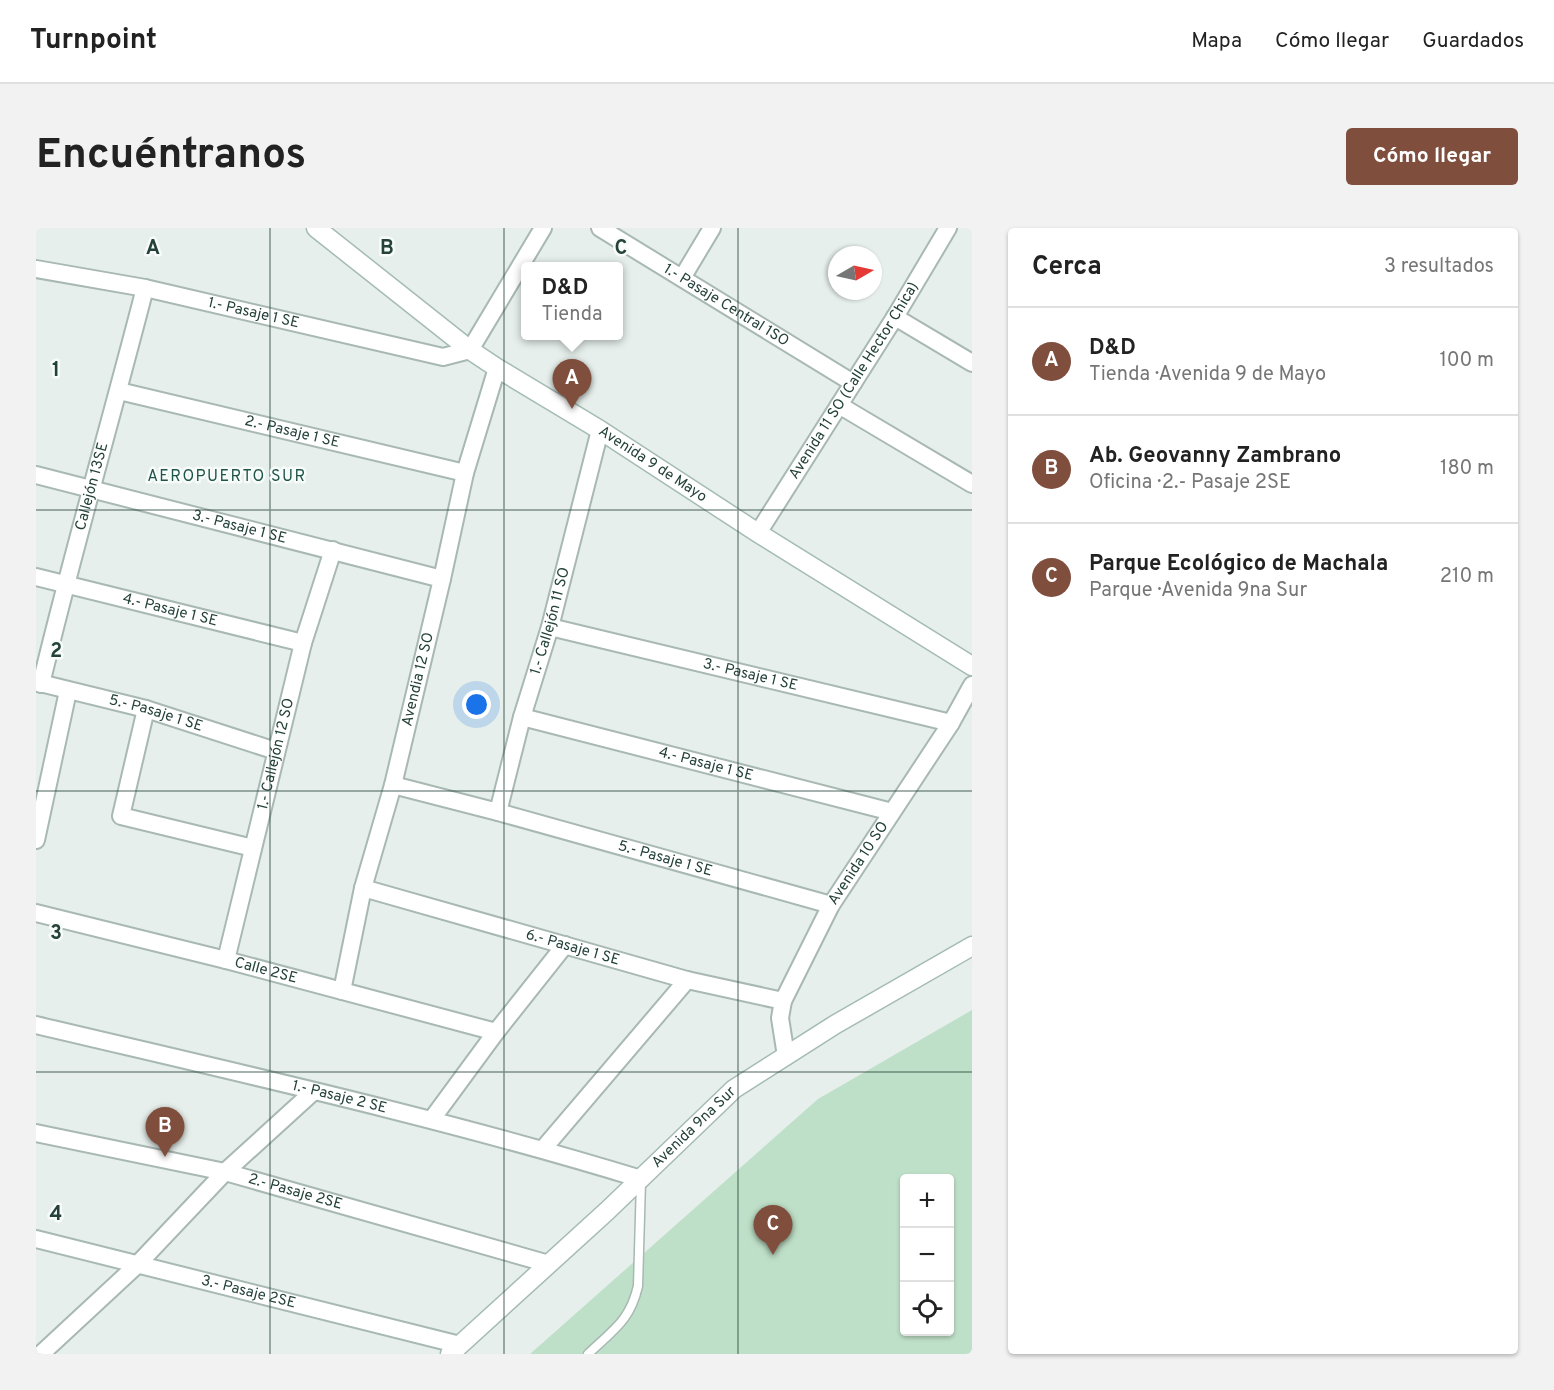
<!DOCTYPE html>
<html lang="es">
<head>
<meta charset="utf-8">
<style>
	body { margin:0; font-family:Overpass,sans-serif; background:#f2f2f2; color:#222 }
	.controls { position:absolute; right:18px; bottom:18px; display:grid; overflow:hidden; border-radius:6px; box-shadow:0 2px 4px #0004 }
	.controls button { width:54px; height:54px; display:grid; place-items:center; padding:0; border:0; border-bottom:2px solid #e0e0e0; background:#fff; color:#222; font:30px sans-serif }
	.compass { position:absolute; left:792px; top:18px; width:54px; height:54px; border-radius:50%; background:#fff; box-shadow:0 2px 4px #0004; rotate:81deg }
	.you { position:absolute; left:441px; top:477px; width:21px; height:21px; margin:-15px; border:4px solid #fff; border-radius:50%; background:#1a73e8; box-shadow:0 0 0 9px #1a73e833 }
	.badge { display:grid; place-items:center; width:39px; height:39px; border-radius:50%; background:#804e3d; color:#fff; font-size:20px; font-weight:700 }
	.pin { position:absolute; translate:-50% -50px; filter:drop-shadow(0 2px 3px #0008) }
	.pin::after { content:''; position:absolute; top:32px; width:21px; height:18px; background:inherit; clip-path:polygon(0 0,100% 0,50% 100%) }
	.popup { position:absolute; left:485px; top:34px; width:102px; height:78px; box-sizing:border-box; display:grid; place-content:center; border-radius:6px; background:#fff; filter:drop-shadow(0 2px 4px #0005); font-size:20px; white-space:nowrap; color:#767676 }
	.popup b { font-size:22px; color:#222 }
	.popup::after { content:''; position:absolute; left:50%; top:100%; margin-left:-12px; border:12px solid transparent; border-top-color:#fff }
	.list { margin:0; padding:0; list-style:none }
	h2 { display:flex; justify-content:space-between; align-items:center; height:78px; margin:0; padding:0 24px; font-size:26px }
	h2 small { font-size:20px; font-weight:400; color:#767676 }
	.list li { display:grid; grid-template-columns:39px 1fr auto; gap:18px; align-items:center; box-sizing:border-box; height:108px; padding:0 24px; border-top:2px solid #e0e0e0 }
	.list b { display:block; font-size:22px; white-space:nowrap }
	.list p { margin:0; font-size:20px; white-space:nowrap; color:#767676 }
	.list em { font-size:20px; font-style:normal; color:#767676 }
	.icon { flex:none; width:33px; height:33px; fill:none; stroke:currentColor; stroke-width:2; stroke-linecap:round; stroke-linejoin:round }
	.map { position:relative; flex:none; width:936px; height:1126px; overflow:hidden; border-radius:6px }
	header { display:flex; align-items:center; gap:36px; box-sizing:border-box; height:84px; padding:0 30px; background:#fff; border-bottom:2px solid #e0e0e0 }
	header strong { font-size:28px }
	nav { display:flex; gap:33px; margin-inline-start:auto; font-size:21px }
	.intro { display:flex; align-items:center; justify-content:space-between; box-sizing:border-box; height:144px; padding:0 36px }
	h1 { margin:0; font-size:42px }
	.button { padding:15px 27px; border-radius:6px; background:#804e3d; color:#fff; font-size:21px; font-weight:700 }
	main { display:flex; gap:36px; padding:0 36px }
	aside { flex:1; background:#fff; border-radius:6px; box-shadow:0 2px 4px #0004 }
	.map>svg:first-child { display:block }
	.green { fill:#bfe0c8; fill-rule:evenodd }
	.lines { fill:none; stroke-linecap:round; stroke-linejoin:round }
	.lane-casing { stroke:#a8b8b2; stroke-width:11 }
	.street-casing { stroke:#a8b8b2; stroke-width:20 }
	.secondary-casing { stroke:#a4bbb3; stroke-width:21 }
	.lane { stroke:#fff; stroke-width:8 }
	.street { stroke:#fff; stroke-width:16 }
	.secondary { stroke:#fff; stroke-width:18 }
	.grid { fill:none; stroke:#24423a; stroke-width:1.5; stroke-opacity:0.55 }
	.labels { text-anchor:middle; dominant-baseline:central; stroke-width:5; stroke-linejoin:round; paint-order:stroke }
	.street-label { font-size:15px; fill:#24423a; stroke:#f7fbf9 }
	.neighbourhood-label { font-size:16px; letter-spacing:1.5px; fill:#1f5548; stroke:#f7fbf9 }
	.grid-label { font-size:20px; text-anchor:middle; font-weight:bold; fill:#24423a; stroke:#f7fbf9; stroke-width:5; stroke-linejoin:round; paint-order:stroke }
</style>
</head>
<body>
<header>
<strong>Turnpoint</strong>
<nav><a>Mapa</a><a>Cómo llegar</a><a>Guardados</a></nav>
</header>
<div class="intro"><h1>Encuéntranos</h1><a class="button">Cómo llegar</a></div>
<main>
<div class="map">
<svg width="936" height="1126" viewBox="0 0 936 1126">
	<rect width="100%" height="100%" fill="#e6efeb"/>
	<path class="green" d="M 936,782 L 936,1126 L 494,1126 L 782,871 ZM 868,950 L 914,950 L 914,1104 L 868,1104 Z"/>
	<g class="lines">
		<g class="lane-casing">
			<path id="lane" d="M 552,1126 C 577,1102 594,1093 602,1058 L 605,953"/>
		</g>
		<g class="street-casing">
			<g id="street">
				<path id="s1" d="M 564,0 L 817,155"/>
				<path id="s2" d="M 0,41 L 109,60 L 407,129 L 434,122 L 507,0"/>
				<polyline points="646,50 676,0"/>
				<polyline points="859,89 936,135"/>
				<path id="s3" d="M 83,163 L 429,245"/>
				<polyline points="803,177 936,256"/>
				<path id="s4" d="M 0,247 L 406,351"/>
				<path id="s5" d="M 722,305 L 859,89 L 912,0"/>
				<path id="s6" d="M 0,349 L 267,415"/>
				<path id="s7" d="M 514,399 L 915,495"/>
				<path id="s8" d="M 0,454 L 110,481 L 240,523"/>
				<path id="s9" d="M 5,456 C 37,323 75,192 109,60"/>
				<polyline points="110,481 85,588 217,620"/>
				<path id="s10" d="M 486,489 L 856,584"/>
				<path id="s11" d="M 357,557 L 462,584 L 795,677"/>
				<path id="s12" d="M 462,584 L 486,489 L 514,399 L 564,202"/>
				<polyline points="0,612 32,463"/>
				<path id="s13" d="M 327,660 L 651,752 L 747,773"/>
				<path id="s14" d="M 0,685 L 190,732 L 460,804"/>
				<path id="s15" d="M 190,732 L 267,415 L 297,322"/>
				<path id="s16" d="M 306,763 L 327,660 L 357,557 L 406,351 L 429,245 L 461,140"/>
				<path id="s17" d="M 0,797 C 203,845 406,890 605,951"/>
				<path id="s18" d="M 750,828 L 744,790 L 747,773 L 795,677 L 915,495 L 936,457"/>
				<polyline points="396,891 460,804 529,717"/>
				<path id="s19" d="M 0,905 L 189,944 L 513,1036"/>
				<polyline points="507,921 651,752"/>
				<path id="s20" d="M 0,1011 L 424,1117"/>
				<polyline points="5,1126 100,1038 189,944 278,863"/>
			</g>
		</g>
		<g class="secondary-casing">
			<g id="secondary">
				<path id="s21" d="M 280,0 L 434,122 L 461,140 L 564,202 L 722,305 L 936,438"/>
				<path id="s22" d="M 414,1126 L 571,983 L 698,861 L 800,796 L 936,718"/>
			</g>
		</g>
		<use href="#lane" class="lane"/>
		<use href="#street" class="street"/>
		<use href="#secondary" class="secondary"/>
	</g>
	<path class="grid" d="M 234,0 L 234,1126M 468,0 L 468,1126M 702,0 L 702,1126M 0,282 L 936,282M 0,563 L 936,563M 0,844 L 936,844"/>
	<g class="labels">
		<g class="street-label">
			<text stroke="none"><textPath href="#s1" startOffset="148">1.- Pasaje Central 1SO</textPath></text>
			<text stroke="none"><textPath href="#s2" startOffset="222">1.- Pasaje 1 SE</textPath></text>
			<text stroke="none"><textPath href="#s5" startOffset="180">Avenida 11 SO (Calle Hector Chica)</textPath></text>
			<text stroke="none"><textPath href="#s3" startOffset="178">2.- Pasaje 1 SE</textPath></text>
			<text stroke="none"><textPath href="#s21" startOffset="412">Avenida 9 de Mayo</textPath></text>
			<text stroke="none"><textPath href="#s9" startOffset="204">Callejón 13SE</textPath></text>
			<text stroke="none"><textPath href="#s4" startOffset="210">3.- Pasaje 1 SE</textPath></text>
			<text stroke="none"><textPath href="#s6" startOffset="138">4.- Pasaje 1 SE</textPath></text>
			<text stroke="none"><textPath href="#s12" startOffset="198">1.- Callejón 11 SO</textPath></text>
			<text stroke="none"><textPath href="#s7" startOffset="206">3.- Pasaje 1 SE</textPath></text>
			<text stroke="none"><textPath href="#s16" startOffset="321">Avendia 12 SO</textPath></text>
			<text stroke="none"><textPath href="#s8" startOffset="124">5.- Pasaje 1 SE</textPath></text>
			<text stroke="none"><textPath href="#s15" startOffset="212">1.- Callejón 12 SO</textPath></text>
			<text stroke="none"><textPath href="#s10" startOffset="190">4.- Pasaje 1 SE</textPath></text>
			<text stroke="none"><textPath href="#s11" startOffset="282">5.- Pasaje 1 SE</textPath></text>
			<text stroke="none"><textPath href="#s18" startOffset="213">Avenida 10 SO</textPath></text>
			<text stroke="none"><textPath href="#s13" startOffset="218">6.- Pasaje 1 SE</textPath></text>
			<text stroke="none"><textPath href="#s14" startOffset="237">Calle 2SE</textPath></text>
			<text stroke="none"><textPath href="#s17" startOffset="312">1.- Pasaje 2 SE</textPath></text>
			<text stroke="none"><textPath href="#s22" startOffset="333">Avenida 9na Sur</textPath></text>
			<text stroke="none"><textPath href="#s19" startOffset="266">2.- Pasaje 2SE</textPath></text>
			<text stroke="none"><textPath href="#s20" startOffset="219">3.- Pasaje 2SE</textPath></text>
		</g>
		<g class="neighbourhood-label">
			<text x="191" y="249">AEROPUERTO SUR</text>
		</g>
	</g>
	<g class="grid-label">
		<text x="117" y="26">A</text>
		<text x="351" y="26">B</text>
		<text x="585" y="26">C</text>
		<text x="20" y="148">1</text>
		<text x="20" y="429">2</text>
		<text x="20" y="711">3</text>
		<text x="20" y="992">4</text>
	</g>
</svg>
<div class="controls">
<button>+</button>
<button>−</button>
<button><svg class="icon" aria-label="locate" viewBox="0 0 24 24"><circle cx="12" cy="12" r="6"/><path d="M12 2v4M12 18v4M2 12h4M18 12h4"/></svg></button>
</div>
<svg class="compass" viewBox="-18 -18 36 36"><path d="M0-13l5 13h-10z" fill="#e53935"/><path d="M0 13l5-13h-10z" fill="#767676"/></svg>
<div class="you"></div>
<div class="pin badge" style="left:536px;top:181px">A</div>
<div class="popup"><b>D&amp;D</b>Tienda</div>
<div class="pin badge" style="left:129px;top:929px">B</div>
<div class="pin badge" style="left:737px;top:1027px">C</div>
</div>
<aside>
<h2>Cerca<small>3 resultados</small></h2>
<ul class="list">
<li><span class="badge">A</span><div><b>D&amp;D</b><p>Tienda · Avenida 9 de Mayo</p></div><em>100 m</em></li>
<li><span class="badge">B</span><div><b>Ab. Geovanny Zambrano</b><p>Oficina · 2.- Pasaje 2SE</p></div><em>180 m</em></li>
<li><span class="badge">C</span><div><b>Parque Ecológico de Machala</b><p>Parque · Avenida 9na Sur</p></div><em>210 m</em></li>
</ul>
</aside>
</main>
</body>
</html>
